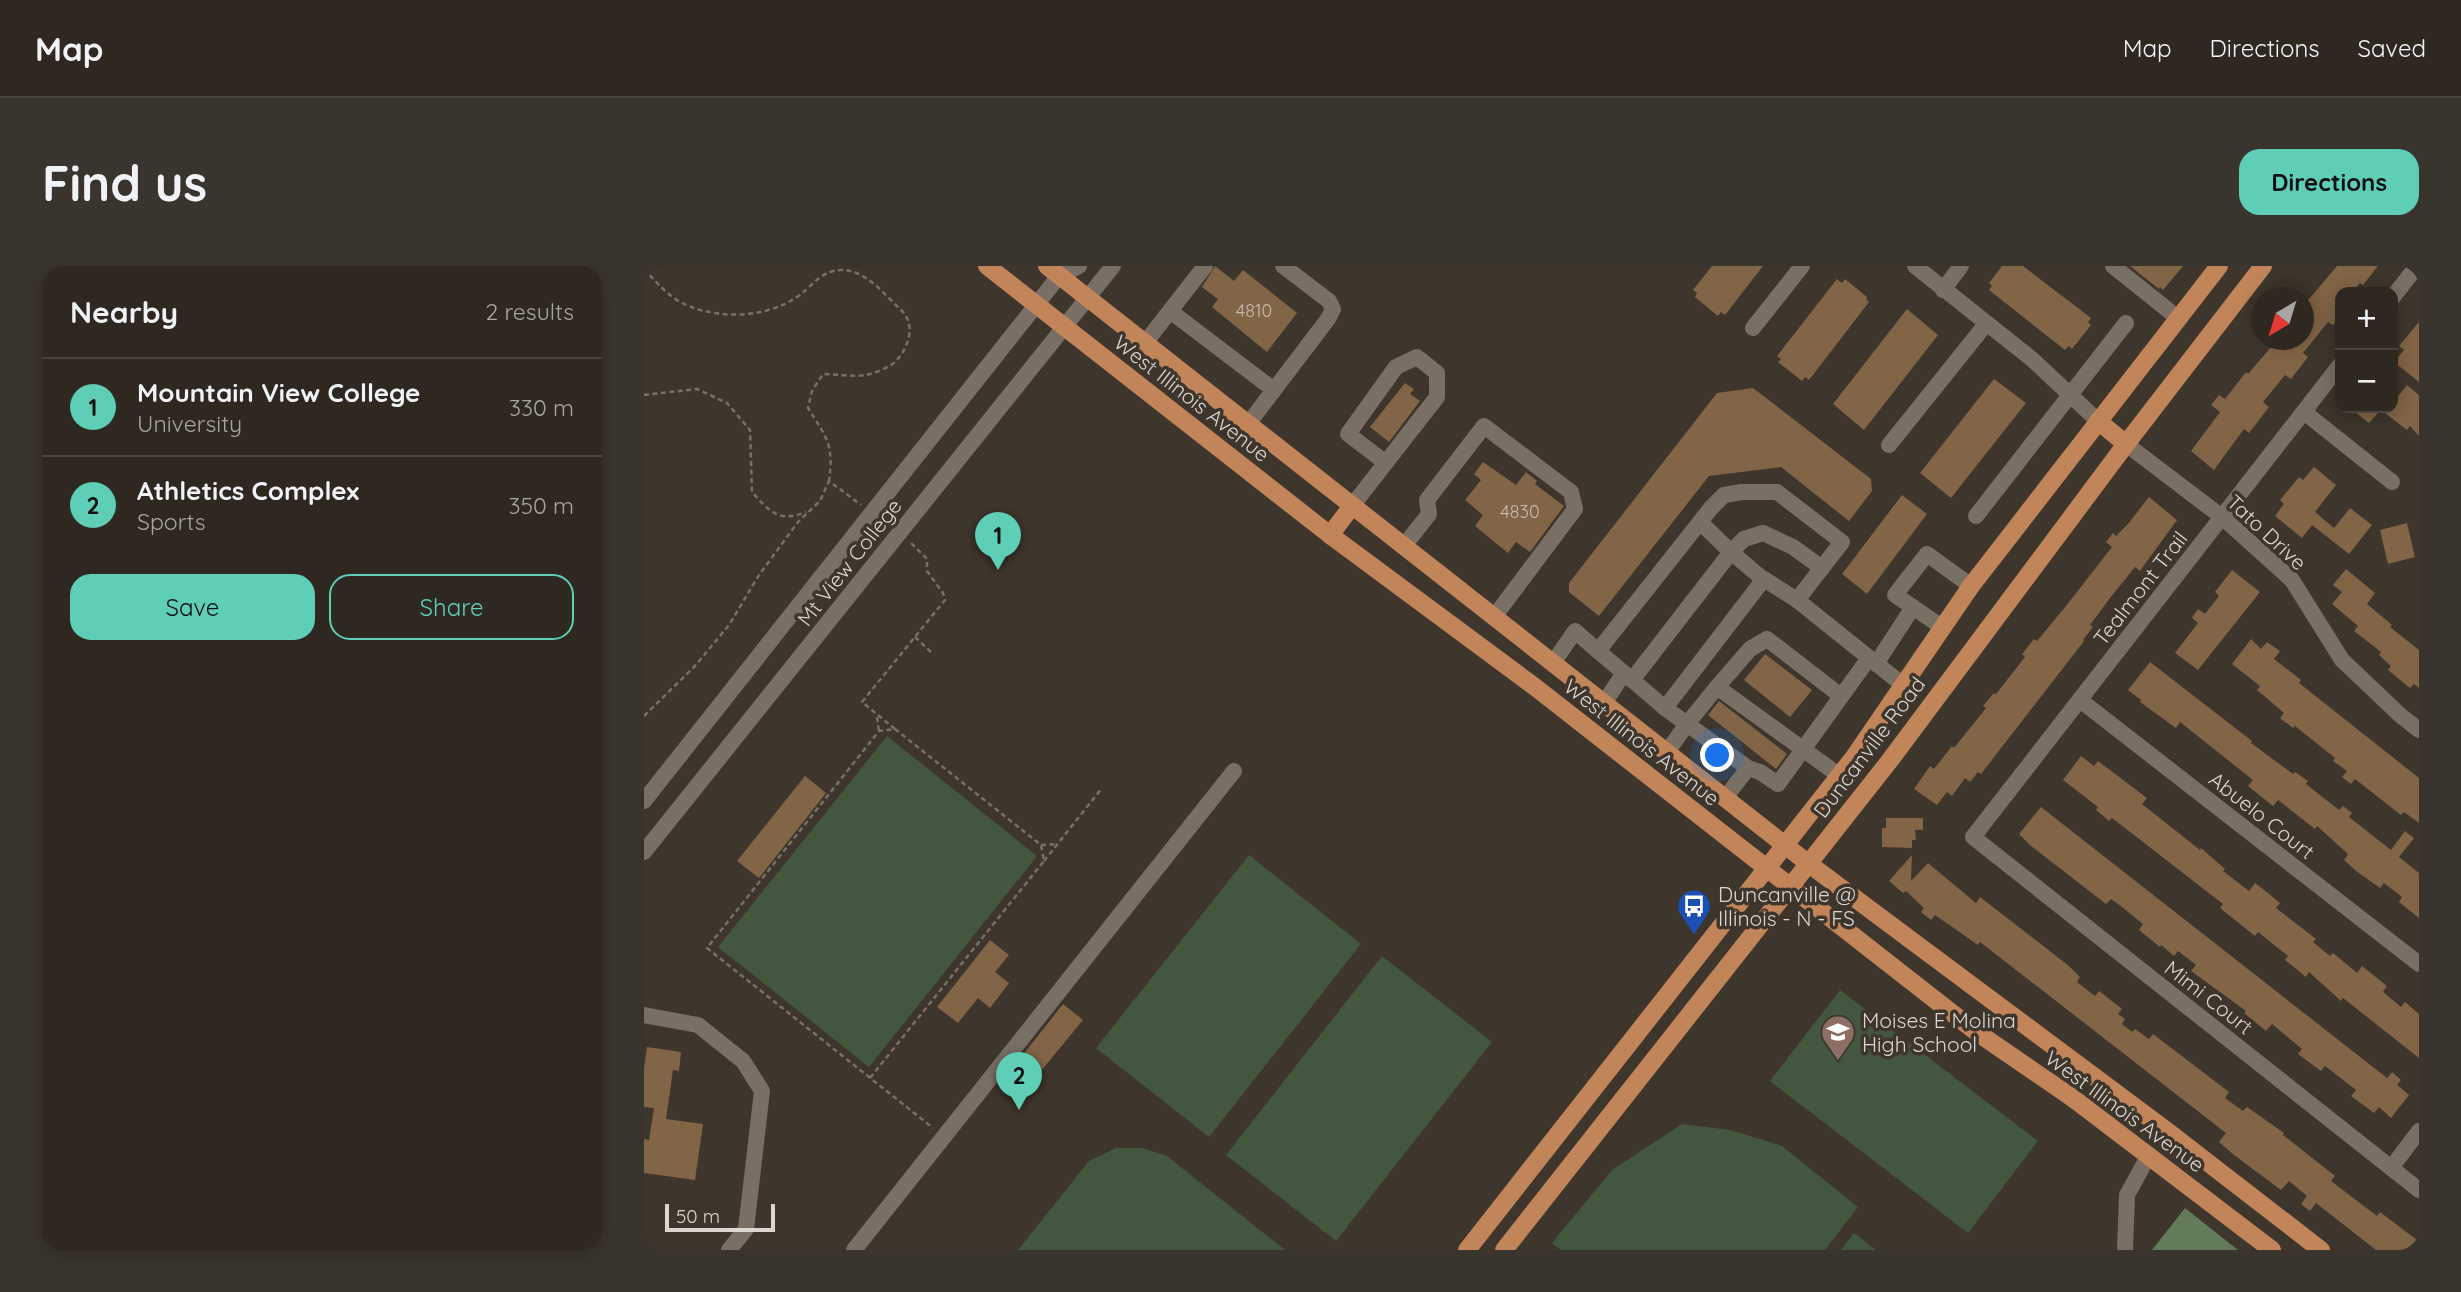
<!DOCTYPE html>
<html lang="en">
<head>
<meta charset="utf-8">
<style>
	body { margin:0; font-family:Quicksand,sans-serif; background:#3a342e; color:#f1f3f6 }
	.controls { position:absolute; right:21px; top:21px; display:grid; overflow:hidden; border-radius:14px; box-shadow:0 4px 18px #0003 }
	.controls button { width:63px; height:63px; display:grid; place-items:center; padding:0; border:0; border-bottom:2px solid #49443f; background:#2e2821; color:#f1f3f6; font:35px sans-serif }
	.compass { position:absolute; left:1607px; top:21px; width:63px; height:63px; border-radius:50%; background:#2e2821; box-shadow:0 4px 18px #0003; rotate:218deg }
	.scale { position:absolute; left:21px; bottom:18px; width:110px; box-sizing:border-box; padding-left:7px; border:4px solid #dcd6d0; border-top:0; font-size:19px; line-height:24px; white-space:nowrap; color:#dcd6d0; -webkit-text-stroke:5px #3e352c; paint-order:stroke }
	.you { position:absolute; left:1074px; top:490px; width:24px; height:24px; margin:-18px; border:5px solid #fff; border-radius:50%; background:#1a73e8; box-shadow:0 0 0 10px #1a73e833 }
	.badge { display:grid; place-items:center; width:46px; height:46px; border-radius:50%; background:#5eceb7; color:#111; font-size:23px; font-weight:700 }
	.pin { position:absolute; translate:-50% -58px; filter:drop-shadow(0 2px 4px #0008) }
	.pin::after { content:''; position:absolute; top:37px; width:24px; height:21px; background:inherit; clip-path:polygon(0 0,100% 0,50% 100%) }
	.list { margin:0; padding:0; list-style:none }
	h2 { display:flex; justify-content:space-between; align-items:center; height:91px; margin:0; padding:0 28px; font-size:30px }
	h2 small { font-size:23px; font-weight:400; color:#a7a6a5 }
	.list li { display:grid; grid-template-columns:46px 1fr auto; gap:21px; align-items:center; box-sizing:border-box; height:98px; padding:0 28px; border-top:2px solid #49443f }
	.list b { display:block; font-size:26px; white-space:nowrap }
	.list p { margin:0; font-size:23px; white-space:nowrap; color:#a7a6a5 }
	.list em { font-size:23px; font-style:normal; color:#a7a6a5 }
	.actions { display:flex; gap:14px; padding:21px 28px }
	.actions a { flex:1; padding:16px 0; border:2px solid #5eceb7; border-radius:21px; text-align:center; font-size:24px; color:#5eceb7 }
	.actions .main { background:#5eceb7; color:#111 }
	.map { position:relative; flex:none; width:1775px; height:984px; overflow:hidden; border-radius:21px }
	header { display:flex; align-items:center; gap:42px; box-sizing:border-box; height:98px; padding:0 35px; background:#2e2821; border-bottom:2px solid #49443f }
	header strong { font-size:33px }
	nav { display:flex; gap:38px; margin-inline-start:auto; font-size:24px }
	.intro { display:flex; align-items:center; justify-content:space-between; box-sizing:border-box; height:168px; padding:0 42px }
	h1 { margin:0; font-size:49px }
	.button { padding:18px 32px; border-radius:21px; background:#5eceb7; color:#111; font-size:24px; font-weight:700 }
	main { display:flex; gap:42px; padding:0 42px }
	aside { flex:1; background:#2e2821; border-radius:21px; box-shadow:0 4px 18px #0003 }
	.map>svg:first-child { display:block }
	.green { fill:#43573e }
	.forest { fill:#627c5b }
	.building { fill:#826446 }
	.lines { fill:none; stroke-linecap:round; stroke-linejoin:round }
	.path { stroke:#797169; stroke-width:2.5; stroke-dasharray:5 3.5; stroke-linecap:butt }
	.minor { stroke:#796f65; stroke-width:16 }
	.major { stroke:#c28559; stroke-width:18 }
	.labels { text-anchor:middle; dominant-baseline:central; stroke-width:7; stroke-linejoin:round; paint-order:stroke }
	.number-label { font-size:18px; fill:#c6baae }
	.street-label { font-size:21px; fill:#dcd6d0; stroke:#3e352c }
	.poi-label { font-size:21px; fill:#dcd6d0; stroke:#3e352c; text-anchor:start }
</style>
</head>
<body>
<header>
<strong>Map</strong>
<nav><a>Map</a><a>Directions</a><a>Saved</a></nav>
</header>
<div class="intro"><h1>Find us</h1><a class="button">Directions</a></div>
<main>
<aside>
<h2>Nearby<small>2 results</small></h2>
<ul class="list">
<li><span class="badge">1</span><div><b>Mountain View College</b><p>University</p></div><em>330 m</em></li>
<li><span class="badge">2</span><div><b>Athletics Complex</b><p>Sports</p></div><em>350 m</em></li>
</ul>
<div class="actions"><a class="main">Save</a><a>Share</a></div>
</aside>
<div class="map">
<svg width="1775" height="984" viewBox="0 0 1775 984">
	<rect width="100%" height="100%" fill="#3e352c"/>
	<g class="green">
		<polygon points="243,470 393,590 225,801 74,681"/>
		<polygon points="605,589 717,678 565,871 452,782"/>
		<polygon points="738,690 848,776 692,975 582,889"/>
		<polygon points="1196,724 1394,875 1324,967 1126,815"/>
		<polygon points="1038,858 1087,864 1138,880 1214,941 1181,984 917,984 908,977 968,904"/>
		<polygon points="472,882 498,882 523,890 641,984 374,984 445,895"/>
		<polygon points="1210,967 1232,984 1197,984"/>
	</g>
	<polygon class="forest" points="1541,942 1594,984 1508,984"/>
	<g class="building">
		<polygon points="571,0 590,15 599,4 653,47 623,86 568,41 574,33 558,21"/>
		<polygon points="1068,0 1119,0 1081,49 1077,46 1074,50 1051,31 1053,27 1049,24"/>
		<polygon points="1358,0 1379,0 1447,52 1444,56 1447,59 1428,83 1425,80 1421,84 1345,24 1348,20 1345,17"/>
		<polygon points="1486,0 1539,0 1519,24 1516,21 1515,23"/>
		<polygon points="1693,0 1734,0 1719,19 1716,17 1708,26 1696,26 1696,50 1689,59 1684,56 1659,87 1664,91 1647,113 1641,109 1619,136 1625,141 1612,158 1605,167 1600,163 1570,204 1547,185 1576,146 1567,139 1575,129 1581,133 1602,106 1604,108 1633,74 1660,74 1660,39"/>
		<polygon points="1193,13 1198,17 1201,13 1223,31 1222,33 1225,36 1165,114 1161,111 1158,115 1134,96 1137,93 1133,90"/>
		<polygon points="1263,43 1294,69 1220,164 1189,138"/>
		<polygon points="1775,56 1775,116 1750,96 1760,84 1755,80"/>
		<polygon points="1350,113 1382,137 1307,232 1276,207"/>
		<polygon points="761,117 770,123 766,128 776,135 745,176 726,161"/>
		<polygon points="1763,119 1775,129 1775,170 1766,160 1763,164 1741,147 1745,142 1749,142 1749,137"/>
		<polygon points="1109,122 1227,213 1228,225 1205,255 1137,201 1065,210 955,350 925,326 925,317 1073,127"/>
		<polygon points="1706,142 1738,142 1725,157"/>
		<polygon points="839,196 872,219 882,206 893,215 891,218 920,240 886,286 872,276 864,287 831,260 839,249 821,234 837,214 830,208"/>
		<polygon points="1670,201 1692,219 1671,246 1690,262 1706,242 1728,259 1705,288 1668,259 1658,272 1631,250 1640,238 1636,234 1655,211 1659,214"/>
		<polygon points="1258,229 1283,248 1223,328 1198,308"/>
		<polygon points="1505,231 1533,254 1496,305 1491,301 1466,332 1446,359 1449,361 1439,374 1440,375 1337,508 1334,506 1326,516 1321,512 1308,530 1303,526 1293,539 1270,523 1286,500 1290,503 1308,480 1310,482 1342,442 1339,440 1350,427 1352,428 1381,391 1378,388 1390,373 1393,375 1422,340 1468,281 1462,276 1469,267 1472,270 1484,258"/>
		<polygon points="1763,257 1771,291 1744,298 1736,264"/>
		<polygon points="1702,303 1731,327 1723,338 1748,359 1746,361 1775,384 1775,422 1770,418 1766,422 1744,404 1747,400 1735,389 1737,386 1710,365 1714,360 1688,338 1698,326 1689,319"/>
		<polygon points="1588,304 1616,326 1554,404 1531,387 1554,357 1548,352 1554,343 1561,348 1575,330 1571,326"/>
		<polygon points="1607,373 1617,383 1623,376 1636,385 1630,393 1657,414 1655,417 1775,512 1775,557 1760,546 1757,549 1711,513 1707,518 1698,511 1703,505 1689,495 1691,492 1651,460 1649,462 1636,452 1640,447 1613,424 1616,420 1588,398"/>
		<polygon points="1121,388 1168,424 1146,451 1100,414"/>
		<polygon points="1506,396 1608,475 1607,477 1649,508 1651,506 1664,515 1662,518 1695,544 1699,540 1708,547 1705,551 1747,584 1761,565 1770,572 1755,591 1775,607 1775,652 1755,636 1758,631 1740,617 1736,622 1712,605 1700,594 1704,588 1673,560 1671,563 1634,534 1629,540 1604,520 1609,514 1536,456 1532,462 1496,436 1497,434 1484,424"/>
		<polygon points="1075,435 1143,488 1132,503 1064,449"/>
		<polygon points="1437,490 1450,500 1454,495 1503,532 1498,538 1556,584 1557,582 1581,603 1579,605 1605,625 1611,617 1624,627 1636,637 1632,642 1672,673 1669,676 1686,690 1689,687 1713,707 1718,700 1743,720 1739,726 1757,741 1761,736 1775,748 1775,792 1699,732 1697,735 1665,706 1662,711 1641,694 1644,690 1614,666 1611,670 1576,642 1579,638 1468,552 1465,555 1452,544 1454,541 1419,514"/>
		<polygon points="161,510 182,527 115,612 93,595"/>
		<polygon points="1397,541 1743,812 1748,806 1757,814 1753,819 1765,829 1747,852 1735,841 1730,847 1707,830 1712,824 1681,800 1677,805 1654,788 1658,783 1628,758 1622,765 1600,747 1602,745 1547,705 1552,699 1534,685 1530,690 1517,679 1516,681 1495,664 1499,658 1478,641 1467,633 1462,638 1387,580 1375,568"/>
		<polygon points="1242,552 1279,552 1279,564 1271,564 1272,574 1268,574 1268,582 1238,581 1238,562 1242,562"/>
		<polygon points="1268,589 1267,615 1284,597 1332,637 1336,631 1425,700 1436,711 1433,716 1451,730 1455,725 1478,743 1474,748 1481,753 1478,758 1488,766 1491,763 1505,773 1509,768 1585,826 1581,832 1599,845 1603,841 1640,867 1639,869 1691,910 1687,915 1733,950 1736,946 1773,974 1766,984 1732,984 1672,937 1666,945 1657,938 1663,930 1645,915 1637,924 1590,889 1575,876 1582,867 1336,676 1334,679 1291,649 1287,654 1277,646 1280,642 1262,625 1259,627 1245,615"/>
		<polygon points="346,674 365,689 351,706 365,717 346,742 334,732 314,757 293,741"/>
		<polygon points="419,738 439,754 397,805 378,790"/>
		<polygon points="3,781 37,786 35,805 29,804 22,853 59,858 51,914 0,907 0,873 5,874 10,842 0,841 0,802"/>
	</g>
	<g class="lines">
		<g class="path">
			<path d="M 0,3 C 12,16 24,30 40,38 C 75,54 122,52 153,31 C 168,21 177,4 197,4 C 221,3 241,29 257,44 C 273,59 264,83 251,96 C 246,101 229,108 222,109 C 209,111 192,108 179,108 L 168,125 L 164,142 C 183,172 190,179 185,215"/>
			<path d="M 0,129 L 53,123 L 83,137 L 106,164 L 108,226 C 126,246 135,257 162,246"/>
			<polyline points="271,371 289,388"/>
			<polyline points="0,450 51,400 85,359 115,309 154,256 176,235 185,215 217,239"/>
			<polyline points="233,451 235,465"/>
			<polyline points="251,463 218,436 301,334 299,327 283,305 283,293 267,277"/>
			<polyline points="397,579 414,578"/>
			<polyline points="400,595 458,522"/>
			<polyline points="226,812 400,595 397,579 251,463 235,465 63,682 289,862"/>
		</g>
		<g class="minor">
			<polyline points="1271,0 1389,94 1454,155"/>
			<polyline points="1469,0 1534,52"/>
			<polyline points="1299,24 1317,0"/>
			<polyline points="1749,31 1773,0"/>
			<polyline points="526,45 630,124"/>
			<polyline points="1109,62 1158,0"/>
			<polyline points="501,77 561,0"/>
			<polyline points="1696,99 1329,571 1775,924"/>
			<polyline points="1660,146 1748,216"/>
			<polyline points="604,158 684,53 689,43 685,35 639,0"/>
			<polyline points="1482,178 1578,251 1648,314 1698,394 1756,449 1775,464"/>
			<polyline points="1245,179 1342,58"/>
			<polyline points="708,240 793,131 793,107 773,91 752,101 704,168 742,197"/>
			<polyline points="1332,250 1482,57"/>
			<polyline points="1056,256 1087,286 1120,314"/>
			<polyline points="760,280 785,248 783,234 840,160 927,226 931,243 850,351"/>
			<polyline points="1153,334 1259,419"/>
			<polyline points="1298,361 1251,329 1283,288 1327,320"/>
			<polyline points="954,385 980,407"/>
			<polyline points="909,397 931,365 954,385 1067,242 1080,229 1098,226 1133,226 1198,276 1153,334 1120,313 1021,442 980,407 960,437"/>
			<polyline points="1232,398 1269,341"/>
			<polyline points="988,414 1087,286 1100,273 1119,267 1149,281 1178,302"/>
			<polyline points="1073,421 1106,383 1123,373 1197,430"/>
			<polyline points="1436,434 1775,698"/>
			<polyline points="1021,442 1043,458 1073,421 1196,510"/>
			<polyline points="1023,486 1043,458 1104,502"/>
			<polyline points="1081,532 1104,502 1116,506 1134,518 1225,392"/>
			<polyline points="0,535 415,10 435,0"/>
			<polyline points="0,586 469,0"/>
			<polyline points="0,749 54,759 99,795 118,825 102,963 85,984"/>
			<polyline points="1747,902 1775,865"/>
			<polyline points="210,984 590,505"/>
			<polyline points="1481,984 1483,929 1505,889"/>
		</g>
		<g class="major">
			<polyline points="343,0 686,269 891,421 1331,765 1430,833 1628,984"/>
			<polyline points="403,0 1165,598 1523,865 1677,984"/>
			<polyline points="1454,155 1482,178"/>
			<polyline points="686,269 708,240"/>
			<polyline points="823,984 1210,491 1327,320 1575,0"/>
			<polyline points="860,984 1247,493 1482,178 1619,0"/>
		</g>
	</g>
	<defs>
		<g id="bus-pin" transform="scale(1.75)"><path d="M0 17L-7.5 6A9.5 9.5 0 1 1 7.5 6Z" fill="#1a4fb4" stroke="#3e352c"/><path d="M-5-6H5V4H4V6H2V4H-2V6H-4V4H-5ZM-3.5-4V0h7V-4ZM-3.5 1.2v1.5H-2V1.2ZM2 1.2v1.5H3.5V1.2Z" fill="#fff"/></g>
		<g id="school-pin" transform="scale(1.75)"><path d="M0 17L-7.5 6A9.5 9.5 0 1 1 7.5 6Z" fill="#8d6e63" stroke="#3e352c"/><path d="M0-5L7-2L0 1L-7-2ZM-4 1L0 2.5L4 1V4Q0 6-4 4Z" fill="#fff"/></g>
	</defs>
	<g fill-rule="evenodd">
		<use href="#bus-pin" x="1050" y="640"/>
		<use href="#school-pin" x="1194" y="766"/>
	</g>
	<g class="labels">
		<g class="number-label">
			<text x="610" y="44">4810</text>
			<text x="876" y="245">4830</text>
		</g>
		<g class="street-label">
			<text transform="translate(548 132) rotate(38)">West Illinois Avenue</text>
			<text transform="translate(1623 266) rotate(43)">Tato Drive</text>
			<text transform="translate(205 296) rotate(-52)">Mt View College</text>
			<text transform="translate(1496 322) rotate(-52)">Tealmont Trail</text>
			<text transform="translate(998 476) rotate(38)">West Illinois Avenue</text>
			<text transform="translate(1225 481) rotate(-53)">Duncanville Road</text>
			<text transform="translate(1618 549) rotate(38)">Abuelo Court</text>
			<text transform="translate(1565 731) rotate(38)">Mimi Court</text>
			<text transform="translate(1481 845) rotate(36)">West Illinois Avenue</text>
		</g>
		<g class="poi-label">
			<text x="1074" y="628">Duncanville @<tspan x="1074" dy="24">Illinois - N - FS</tspan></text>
			<text x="1218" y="754">Moises E Molina<tspan x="1218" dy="24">High School</tspan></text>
		</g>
	</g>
</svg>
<div class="controls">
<button>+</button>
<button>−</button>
</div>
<svg class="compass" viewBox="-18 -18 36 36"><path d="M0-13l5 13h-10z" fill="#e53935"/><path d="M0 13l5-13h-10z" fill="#a7a6a5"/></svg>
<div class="scale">50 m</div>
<div class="you"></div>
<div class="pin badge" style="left:354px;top:304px">1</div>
<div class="pin badge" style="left:375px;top:844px">2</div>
</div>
</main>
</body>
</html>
